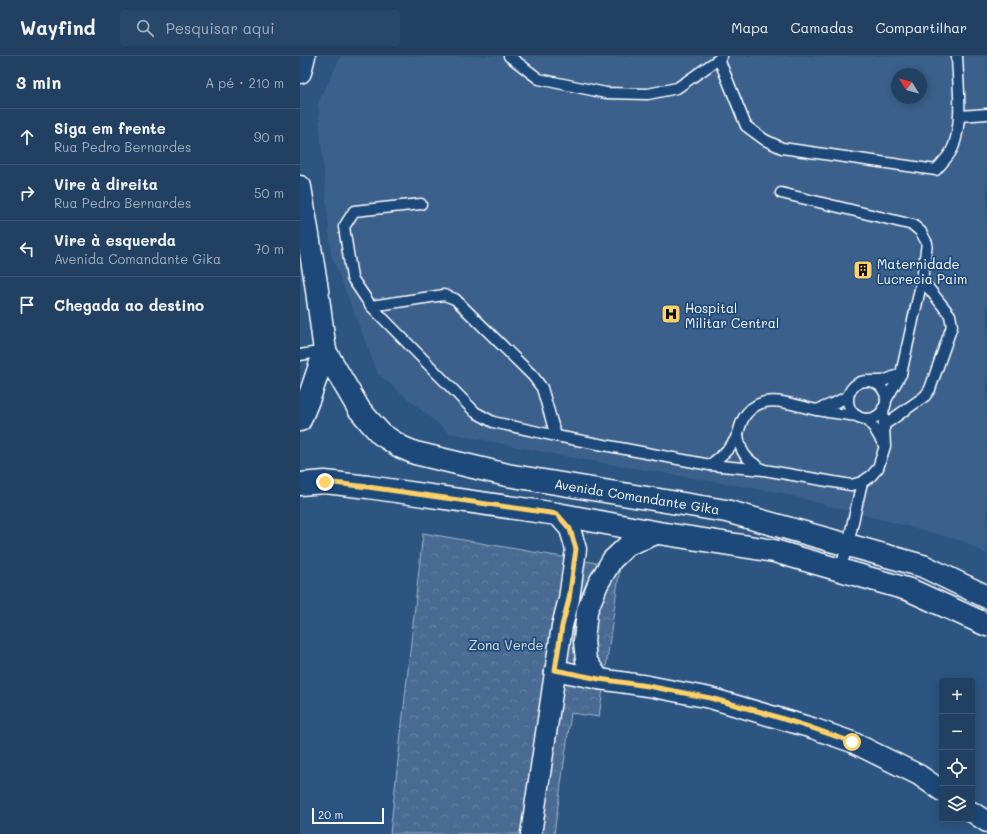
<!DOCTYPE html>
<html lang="pt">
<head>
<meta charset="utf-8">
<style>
	body { margin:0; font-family:Mali,sans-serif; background:#294768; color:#f1f3f6 }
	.controls { position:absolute; right:12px; bottom:12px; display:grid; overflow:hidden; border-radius:4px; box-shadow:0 2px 10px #0003 }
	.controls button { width:36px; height:36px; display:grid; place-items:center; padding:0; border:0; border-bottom:1px solid #3e5977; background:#214062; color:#f1f3f6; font:20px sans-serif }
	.compass { position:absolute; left:591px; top:12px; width:36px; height:36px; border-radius:50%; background:#214062; box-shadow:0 2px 10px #0003; rotate:307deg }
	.scale { position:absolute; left:12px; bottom:10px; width:72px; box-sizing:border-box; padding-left:4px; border:2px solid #fff; border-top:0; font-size:11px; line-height:14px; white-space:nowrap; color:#fff; -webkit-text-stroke:3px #1f4a7a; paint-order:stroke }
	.stop { position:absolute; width:12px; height:12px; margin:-9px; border:3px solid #ffd166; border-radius:50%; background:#fff }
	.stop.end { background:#ffd166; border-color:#fff; box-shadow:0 1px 4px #0008 }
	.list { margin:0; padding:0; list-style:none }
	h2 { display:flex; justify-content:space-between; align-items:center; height:52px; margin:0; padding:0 16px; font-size:17px }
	h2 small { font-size:13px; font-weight:400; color:#a2afbe }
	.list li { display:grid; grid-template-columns:26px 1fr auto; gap:12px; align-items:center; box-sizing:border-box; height:56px; padding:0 16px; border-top:1px solid #3e5977 }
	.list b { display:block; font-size:15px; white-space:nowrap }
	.list p { margin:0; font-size:13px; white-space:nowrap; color:#a2afbe }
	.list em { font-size:13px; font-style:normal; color:#a2afbe }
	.icon { flex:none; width:22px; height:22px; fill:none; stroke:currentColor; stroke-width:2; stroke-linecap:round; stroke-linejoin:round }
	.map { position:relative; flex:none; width:687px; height:778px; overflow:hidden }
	header { display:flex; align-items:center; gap:24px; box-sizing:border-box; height:56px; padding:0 20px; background:#214062; border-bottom:1px solid #3e5977 }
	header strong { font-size:19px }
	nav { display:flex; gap:22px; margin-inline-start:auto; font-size:14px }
	.search { width:280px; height:36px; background:#294768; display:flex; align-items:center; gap:10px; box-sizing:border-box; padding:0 14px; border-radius:4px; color:#a2afbe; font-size:15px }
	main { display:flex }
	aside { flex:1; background:#214062 }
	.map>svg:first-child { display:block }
	.built { fill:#3b618b; fill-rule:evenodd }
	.park { fill:url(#park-crowns); stroke:#a4b5c8 }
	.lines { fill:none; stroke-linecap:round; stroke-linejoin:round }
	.service-casing { stroke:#fff; stroke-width:13 }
	.minor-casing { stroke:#fff; stroke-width:23 }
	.tertiary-casing { stroke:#fff; stroke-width:25 }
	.service { stroke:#1f4a7a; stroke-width:10 }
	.minor { stroke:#1f4a7a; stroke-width:20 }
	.tertiary { stroke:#1f4a7a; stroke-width:22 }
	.route { stroke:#ffd166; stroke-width:5 }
	.labels { text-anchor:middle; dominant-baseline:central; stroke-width:3.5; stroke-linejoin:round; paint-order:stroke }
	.poi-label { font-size:13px; fill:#fff; stroke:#1f4a7a; text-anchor:start }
	.street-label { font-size:13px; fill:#fff; stroke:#1f4a7a }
	.park-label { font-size:13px; fill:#dae1e9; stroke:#1f4a7a }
</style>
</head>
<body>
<header>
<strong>Wayfind</strong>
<div class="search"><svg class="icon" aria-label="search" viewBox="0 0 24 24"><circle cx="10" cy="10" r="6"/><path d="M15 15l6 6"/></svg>Pesquisar aqui</div>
<nav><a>Mapa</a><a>Camadas</a><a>Compartilhar</a></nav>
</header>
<main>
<aside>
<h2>3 min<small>A pé · 210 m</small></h2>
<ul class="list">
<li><svg class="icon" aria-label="ahead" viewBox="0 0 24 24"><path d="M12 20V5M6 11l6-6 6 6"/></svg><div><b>Siga em frente</b><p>Rua Pedro Bernardes</p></div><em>90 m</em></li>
<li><svg class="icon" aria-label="right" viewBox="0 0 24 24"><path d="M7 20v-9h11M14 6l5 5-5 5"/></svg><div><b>Vire à direita</b><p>Rua Pedro Bernardes</p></div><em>50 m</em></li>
<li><svg class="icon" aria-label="left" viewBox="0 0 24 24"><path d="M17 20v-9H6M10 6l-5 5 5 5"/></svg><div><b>Vire à esquerda</b><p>Avenida Comandante Gika</p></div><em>70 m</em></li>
<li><svg class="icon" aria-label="arrive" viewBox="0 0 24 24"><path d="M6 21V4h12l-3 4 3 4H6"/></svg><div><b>Chegada ao destino</b></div></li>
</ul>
</aside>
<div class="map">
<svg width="687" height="778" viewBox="0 0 687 778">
	<defs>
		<pattern id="park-crowns" width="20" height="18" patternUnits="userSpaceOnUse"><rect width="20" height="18" fill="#486b92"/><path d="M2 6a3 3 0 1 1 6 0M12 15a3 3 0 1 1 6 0" fill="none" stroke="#6381a2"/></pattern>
	</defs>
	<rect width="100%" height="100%" fill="#2c5582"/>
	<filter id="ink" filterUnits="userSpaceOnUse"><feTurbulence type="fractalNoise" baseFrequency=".025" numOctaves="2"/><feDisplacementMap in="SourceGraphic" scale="8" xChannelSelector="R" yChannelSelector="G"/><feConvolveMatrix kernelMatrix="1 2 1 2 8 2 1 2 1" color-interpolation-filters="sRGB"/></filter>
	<g filter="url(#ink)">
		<path class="built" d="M 41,0 L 687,0 L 687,498 L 663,485 L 477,436 L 268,401 L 149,377 L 78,318 L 31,198 L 18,47 ZM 597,18 L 621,18 L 621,42 L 597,42 Z"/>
		<polygon class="park" points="123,477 320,511 299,661 271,657 254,778 90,778"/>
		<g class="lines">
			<g class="service-casing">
				<g id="service">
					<polyline points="209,0 239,23 306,37 348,38 377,32 419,3 422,0"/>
					<path d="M 419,3 L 446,70 L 465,84 L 482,92 L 636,114 C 642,107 651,99 654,89 C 663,62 658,29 657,0"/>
					<polyline points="660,60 687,58"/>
					<polyline points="481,137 613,169 621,176 627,187 622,224 601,318 586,344"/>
					<polyline points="121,148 54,155 44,171 52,222 71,250 144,239 155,243 233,320 242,332 256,380"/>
					<polyline points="71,250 175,356 193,366 256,380 410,409 464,414 551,429 562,426 571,420 578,412 585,390 583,352"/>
					<polyline points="0,299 25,295"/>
					<polyline points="571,325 583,325 601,318"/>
					<circle cx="567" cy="344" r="19"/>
					<polyline points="517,354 537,346 548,340"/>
					<polyline points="567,363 574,372 584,389"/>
					<polyline points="584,369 625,340 630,333 652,270 650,259 622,224"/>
					<path d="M 438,378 C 440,397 446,403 462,413"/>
					<path d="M 410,409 C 421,400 434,390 438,377 C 441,369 441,364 447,357 C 465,335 494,350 517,354 C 530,357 543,358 557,360"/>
					<polyline points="540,514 548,488 562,426"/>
				</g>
			</g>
			<g class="minor-casing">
				<g id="minor">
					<polyline points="255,614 299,623 348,630 410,642 512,672 552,686 619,719 642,735"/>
					<polyline points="299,623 286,604 284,585 287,555 298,528 312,504 328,489 359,477"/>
					<polyline points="672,756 687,766"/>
					<polyline points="231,778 262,570 269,543 276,493 270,473 257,458"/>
				</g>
			</g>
			<g class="tertiary-casing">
				<g id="tertiary">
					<polyline points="0,16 4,0"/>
					<polyline points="0,131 16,227 25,295 10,339 0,364"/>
					<polyline points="25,295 59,353 70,366 81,378 101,391 115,397 207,419 426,455 623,510 687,541"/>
					<polyline points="0,428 25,426 68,431 257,458 359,477 474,495 610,534 687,569"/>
				</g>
			</g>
			<use href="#service" class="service"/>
			<use href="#minor" class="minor"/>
			<use href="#tertiary" class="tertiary"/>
		</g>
	</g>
	<g class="lines" filter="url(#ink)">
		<polyline class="route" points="25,426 68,431 257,458 270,473 276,493 269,543 262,570 255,614 299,623 348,630 410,642 461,656 512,672 552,686"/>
	</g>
	<defs>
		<g id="building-square" transform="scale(1)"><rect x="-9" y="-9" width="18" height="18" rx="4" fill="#ffd166" stroke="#1f4a7a"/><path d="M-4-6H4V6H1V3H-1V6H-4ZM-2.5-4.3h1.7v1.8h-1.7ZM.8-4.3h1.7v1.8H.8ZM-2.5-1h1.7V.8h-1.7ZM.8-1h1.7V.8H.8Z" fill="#111"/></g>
		<g id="hospital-square" transform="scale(1)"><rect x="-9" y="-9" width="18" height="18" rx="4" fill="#ffd166" stroke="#1f4a7a"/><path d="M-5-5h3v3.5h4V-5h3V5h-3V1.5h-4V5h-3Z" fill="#111"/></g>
	</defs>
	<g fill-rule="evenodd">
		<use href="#building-square" x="563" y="214"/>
		<use href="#hospital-square" x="371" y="258"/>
	</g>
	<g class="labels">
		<g class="poi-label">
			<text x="577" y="207">Maternidade<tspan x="577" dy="15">Lucrecia Paim</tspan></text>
			<text x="385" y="251">Hospital<tspan x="385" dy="15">Militar Central</tspan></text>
		</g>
		<g class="street-label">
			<text transform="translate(337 440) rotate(9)">Avenida Comandante Gika</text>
		</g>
		<g class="park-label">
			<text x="206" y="588">Zona Verde</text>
		</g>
	</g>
</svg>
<div class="controls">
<button>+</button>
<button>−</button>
<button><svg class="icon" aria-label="locate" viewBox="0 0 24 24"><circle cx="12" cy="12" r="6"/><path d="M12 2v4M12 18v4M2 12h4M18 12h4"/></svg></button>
<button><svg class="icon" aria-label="layers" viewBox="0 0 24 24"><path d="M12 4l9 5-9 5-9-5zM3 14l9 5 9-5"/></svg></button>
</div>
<svg class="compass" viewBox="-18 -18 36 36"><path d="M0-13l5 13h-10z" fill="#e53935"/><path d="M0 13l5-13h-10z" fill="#a2afbe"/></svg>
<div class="scale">20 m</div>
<div class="stop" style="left:552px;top:686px"></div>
<div class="stop end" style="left:25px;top:426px"></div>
</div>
</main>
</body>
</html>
